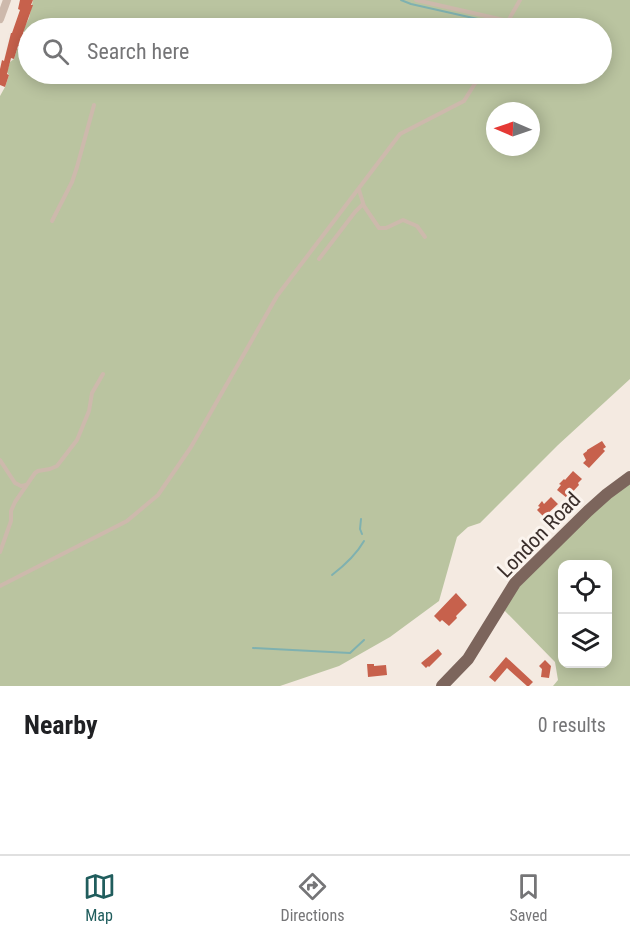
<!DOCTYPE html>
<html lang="en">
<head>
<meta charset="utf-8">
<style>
	body { margin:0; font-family:"Roboto Condensed",sans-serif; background:#f2f2f2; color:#202124 }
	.controls { position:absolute; right:18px; bottom:18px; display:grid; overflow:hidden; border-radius:12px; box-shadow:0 3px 15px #0003 }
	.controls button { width:54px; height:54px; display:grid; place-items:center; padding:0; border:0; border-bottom:2px solid #e0e0e0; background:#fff; color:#202124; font:30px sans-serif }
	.compass { position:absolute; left:486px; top:102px; width:54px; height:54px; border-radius:50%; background:#fff; box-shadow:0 3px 15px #0003; rotate:272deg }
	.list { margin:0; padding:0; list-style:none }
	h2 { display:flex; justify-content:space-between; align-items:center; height:78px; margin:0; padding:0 24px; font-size:26px }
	h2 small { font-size:20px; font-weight:400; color:#757577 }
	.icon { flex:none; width:33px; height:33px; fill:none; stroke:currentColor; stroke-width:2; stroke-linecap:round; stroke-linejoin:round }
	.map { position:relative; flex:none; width:630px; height:686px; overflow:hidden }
	.search { position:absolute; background:#fff; box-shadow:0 3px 15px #0003; left:18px; right:18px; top:18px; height:66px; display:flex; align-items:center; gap:15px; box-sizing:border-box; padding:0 21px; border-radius:33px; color:#757577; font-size:22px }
	.sheet { height:168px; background:#fff }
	nav { display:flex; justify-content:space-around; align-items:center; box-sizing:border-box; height:84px; border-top:2px solid #e0e0e0; background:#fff; font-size:16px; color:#757577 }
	nav a { display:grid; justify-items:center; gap:3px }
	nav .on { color:#205d5d }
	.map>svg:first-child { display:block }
	.green { fill:#bac4a0; fill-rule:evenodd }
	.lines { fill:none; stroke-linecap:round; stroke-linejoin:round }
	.stream { stroke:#7fb1b0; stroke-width:2 }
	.building { fill:#c7614c }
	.lane { stroke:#cdb9ac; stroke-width:4 }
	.street { stroke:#cdb9ac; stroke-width:8 }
	.primary { stroke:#7c655c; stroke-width:12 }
	.labels { text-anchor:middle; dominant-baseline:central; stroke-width:6; stroke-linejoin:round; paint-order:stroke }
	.street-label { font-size:21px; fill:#3b2f2b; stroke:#fbf4ee }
</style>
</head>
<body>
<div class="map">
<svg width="630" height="686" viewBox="0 0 630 686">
	<rect width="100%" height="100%" fill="#f4eae1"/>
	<g class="green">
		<path d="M 33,0 L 630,0 L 630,379 L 558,445 L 480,523 L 468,527 L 457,537 L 439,601 L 390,637 L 339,666 L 280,686 L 0,686 L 0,96 L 5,87 L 9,75 L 7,72 L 10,62 L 14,59 L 17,49 L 21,47 L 24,33 L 23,30 L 29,18 ZM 28,28 L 602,28 L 602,74 L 28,74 ZM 495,111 L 531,111 L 531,147 L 495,147 Z"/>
		<path d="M 630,483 L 630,686 L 553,686 L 558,680 L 555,662 L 503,609 L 516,590 L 596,509 ZM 562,564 L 608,564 L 608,664 L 562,664 Z"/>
	</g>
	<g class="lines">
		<g class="stream">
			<polyline points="401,0 411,4 491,22"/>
			<polyline points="361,519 360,529 362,534"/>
			<path d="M 332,575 C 345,565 356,555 364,541"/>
			<polyline points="253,648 350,653 364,640"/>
		</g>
	</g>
	<g class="building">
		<polygon points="20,0 33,0 31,5 33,5 23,33 24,33 21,47 18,46 14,59 11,58 7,74 9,75 5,87 0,85 0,69 2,60 4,61 11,33 12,33 20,10 18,9"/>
		<polygon points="602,441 606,447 603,449 605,451 589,468 583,463 586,460 583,454 587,451 587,450"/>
		<polygon points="573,471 582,479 578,483 579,485 567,498 557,490 561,485 559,484 564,479 565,480"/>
		<polygon points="551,497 558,504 544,517 537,510 540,507 538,506 542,501 544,504"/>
		<polygon points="456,593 467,605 456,616 457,618 449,626 442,620 440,622 434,616"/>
		<polygon points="438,649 442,654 429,667 428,666 426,668 421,663"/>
		<polygon points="506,657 533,682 529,686 527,686 507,668 495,682 489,677"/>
		<polygon points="545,660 551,666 549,678 541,677 542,669 539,666"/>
		<polygon points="367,664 374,664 374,666 386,665 387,675 368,677"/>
	</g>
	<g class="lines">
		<g class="lane">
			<polyline points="416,0 508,21"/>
			<polyline points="504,28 520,0"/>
			<polyline points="359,190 364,206 379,228 386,228 403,220 417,226 425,237"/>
			<polyline points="52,221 72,182 77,167 94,105"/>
			<polyline points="319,259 355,212 363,204"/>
			<polyline points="0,460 15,483 21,486 26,485"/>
			<polyline points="0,552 11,521 11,511 15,502 35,473 38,471 50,469 57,466 77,440 89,411 92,393 103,374"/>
			<polyline points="0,586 127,521 158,495 191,447 277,296 400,134 464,101 481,74"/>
		</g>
		<polyline class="street" points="0,19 7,0"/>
		<polyline class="primary" points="442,686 468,659 515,583 588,511 607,494 630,477"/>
	</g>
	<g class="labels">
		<g class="street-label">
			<text transform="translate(539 535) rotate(-46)">London Road</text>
		</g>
	</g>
</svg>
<div class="controls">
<button><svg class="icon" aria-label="locate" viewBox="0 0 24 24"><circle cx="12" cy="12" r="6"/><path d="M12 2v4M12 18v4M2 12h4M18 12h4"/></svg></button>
<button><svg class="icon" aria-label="layers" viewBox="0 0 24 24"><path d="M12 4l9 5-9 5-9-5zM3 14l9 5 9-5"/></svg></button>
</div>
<svg class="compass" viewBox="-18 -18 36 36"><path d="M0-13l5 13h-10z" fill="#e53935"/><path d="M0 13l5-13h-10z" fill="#757577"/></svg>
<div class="search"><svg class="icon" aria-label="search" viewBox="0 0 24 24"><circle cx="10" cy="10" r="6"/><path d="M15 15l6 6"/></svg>Search here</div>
</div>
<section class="sheet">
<h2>Nearby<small>0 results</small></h2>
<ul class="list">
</ul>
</section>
<nav>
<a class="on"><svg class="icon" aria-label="map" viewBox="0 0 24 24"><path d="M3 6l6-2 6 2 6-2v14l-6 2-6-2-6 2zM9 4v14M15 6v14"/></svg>Map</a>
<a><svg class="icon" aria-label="directions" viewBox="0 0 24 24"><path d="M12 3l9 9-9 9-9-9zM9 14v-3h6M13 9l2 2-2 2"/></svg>Directions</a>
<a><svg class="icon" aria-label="saved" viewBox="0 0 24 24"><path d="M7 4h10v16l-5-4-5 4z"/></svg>Saved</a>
</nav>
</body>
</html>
